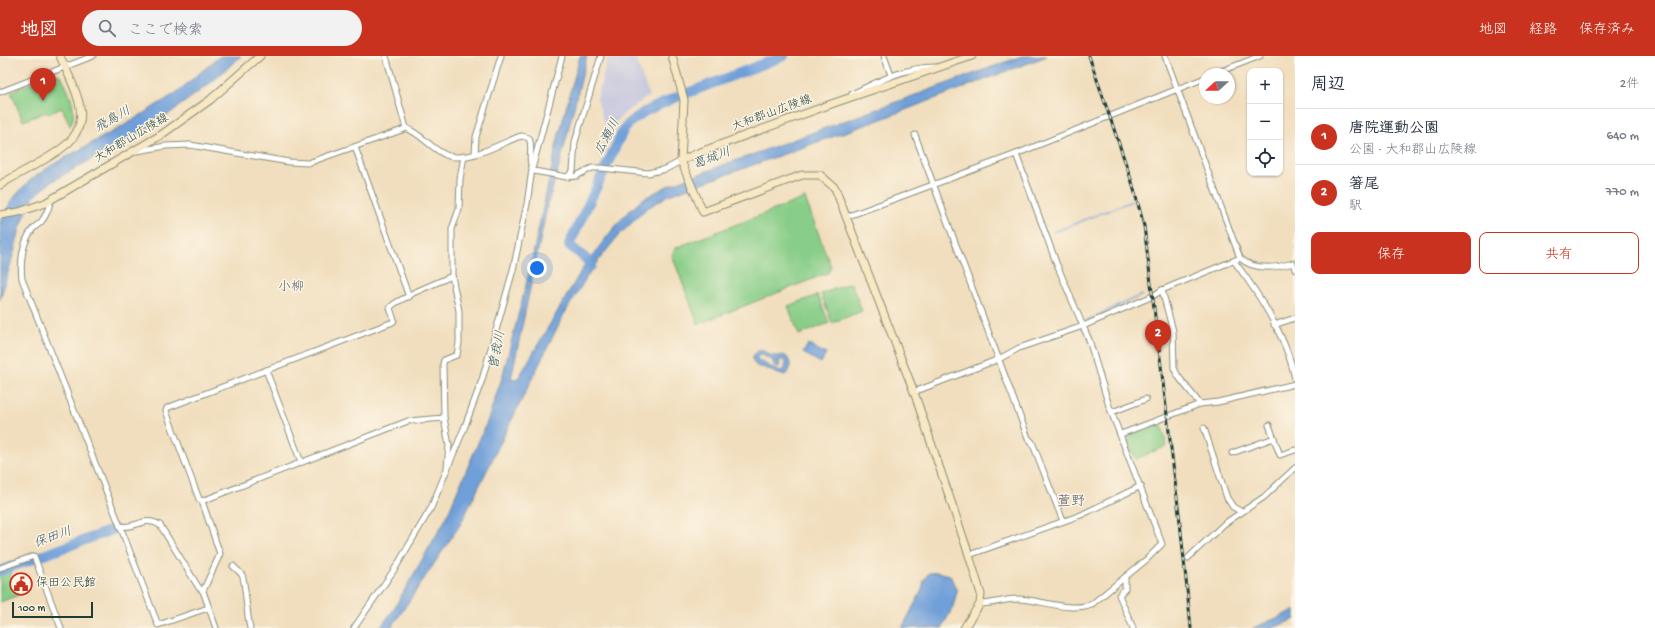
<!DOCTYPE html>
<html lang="ja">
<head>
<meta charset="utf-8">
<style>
	body { margin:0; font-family:"Gochi Hand","Klee One",sans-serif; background:#f2f2f3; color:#1f2937 }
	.controls { position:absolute; right:12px; top:12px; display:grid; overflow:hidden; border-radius:8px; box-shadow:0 1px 3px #0004 }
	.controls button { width:36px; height:36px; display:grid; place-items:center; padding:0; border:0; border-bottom:1px solid #e0e1e3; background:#fff; color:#1f2937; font:20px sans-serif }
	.compass { position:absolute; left:1199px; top:12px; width:36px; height:36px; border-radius:50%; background:#fff; box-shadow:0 1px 3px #0004; rotate:249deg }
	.scale { position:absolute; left:12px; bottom:10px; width:81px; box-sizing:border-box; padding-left:4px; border:2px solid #1f3d34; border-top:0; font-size:11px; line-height:14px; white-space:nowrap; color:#1f3d34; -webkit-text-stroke:3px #fcf5e5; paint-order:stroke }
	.you { position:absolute; left:537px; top:212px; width:14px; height:14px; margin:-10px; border:3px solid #fff; border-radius:50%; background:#1a73e8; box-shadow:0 0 0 6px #1a73e833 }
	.badge { display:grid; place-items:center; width:26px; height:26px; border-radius:50%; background:#c8321e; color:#fff; font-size:13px; font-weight:700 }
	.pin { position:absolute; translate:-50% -33px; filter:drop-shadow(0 1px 2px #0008) }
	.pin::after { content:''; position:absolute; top:21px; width:14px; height:12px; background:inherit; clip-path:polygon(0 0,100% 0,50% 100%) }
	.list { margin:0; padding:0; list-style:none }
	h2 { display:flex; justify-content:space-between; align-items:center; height:52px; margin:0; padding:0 16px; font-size:17px }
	h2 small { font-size:13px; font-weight:400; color:#747a83 }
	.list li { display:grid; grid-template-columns:26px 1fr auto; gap:12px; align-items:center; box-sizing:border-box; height:56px; padding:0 16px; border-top:1px solid #e0e1e3 }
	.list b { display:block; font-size:15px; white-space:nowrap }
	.list p { margin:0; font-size:13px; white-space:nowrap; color:#747a83 }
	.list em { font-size:13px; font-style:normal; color:#747a83 }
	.actions { display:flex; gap:8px; padding:12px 16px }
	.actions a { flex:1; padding:9px 0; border:1px solid #c8321e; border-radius:8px; text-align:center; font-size:14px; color:#c8321e }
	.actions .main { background:#c8321e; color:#fff }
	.icon { flex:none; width:22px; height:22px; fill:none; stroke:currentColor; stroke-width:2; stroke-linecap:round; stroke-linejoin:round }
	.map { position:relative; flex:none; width:1295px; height:572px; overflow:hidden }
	header { display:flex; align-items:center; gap:24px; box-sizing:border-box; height:56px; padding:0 20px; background:#c8321e; color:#fff }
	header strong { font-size:19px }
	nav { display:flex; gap:22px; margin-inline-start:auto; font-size:14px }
	.search { width:280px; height:36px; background:#f2f2f3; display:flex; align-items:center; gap:10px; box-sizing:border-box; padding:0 14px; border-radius:22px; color:#747a83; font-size:15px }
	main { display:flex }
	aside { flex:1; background:#fff }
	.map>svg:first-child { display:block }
	.industrial { fill:#bfc2dd }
	.green { fill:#89ce88; stroke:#54865e }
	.water { fill:#6f9fd9; stroke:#476e86; fill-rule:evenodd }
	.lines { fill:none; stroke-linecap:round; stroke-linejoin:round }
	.stream { stroke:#6f9fd9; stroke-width:1.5 }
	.river { stroke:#6f9fd9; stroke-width:10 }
	.street-casing { stroke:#888e79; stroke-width:7 }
	.secondary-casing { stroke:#888e79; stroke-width:9 }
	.street { stroke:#fff; stroke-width:5 }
	.secondary { stroke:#f8e8c3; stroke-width:7 }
	.rail-casing { stroke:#1f3d34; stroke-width:3 }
	.rail { stroke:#fcf5e5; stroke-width:1.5; stroke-dasharray:4.5; stroke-linecap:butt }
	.labels { text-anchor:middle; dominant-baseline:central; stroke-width:3; stroke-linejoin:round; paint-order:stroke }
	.street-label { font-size:12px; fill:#1f3d34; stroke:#fcf5e5 }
	.poi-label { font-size:12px; fill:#1f3d34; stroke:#fcf5e5; text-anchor:start }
	.water-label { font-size:13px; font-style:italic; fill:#375a66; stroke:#fcf5e5 }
	.neighbourhood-label { font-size:13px; fill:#5a606f; stroke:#fcf5e5 }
	.quarter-label { font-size:14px; fill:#5a606f; stroke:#fcf5e5 }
</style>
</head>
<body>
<header>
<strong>地図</strong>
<div class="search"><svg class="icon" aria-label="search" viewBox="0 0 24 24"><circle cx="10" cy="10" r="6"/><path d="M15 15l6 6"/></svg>ここで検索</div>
<nav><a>地図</a><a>経路</a><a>保存済み</a></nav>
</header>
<main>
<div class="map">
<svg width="1295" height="572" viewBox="0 0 1295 572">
	<rect width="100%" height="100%" fill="#fcf5e5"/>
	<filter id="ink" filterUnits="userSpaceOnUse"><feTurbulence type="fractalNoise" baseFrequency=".025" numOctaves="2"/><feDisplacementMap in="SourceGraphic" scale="8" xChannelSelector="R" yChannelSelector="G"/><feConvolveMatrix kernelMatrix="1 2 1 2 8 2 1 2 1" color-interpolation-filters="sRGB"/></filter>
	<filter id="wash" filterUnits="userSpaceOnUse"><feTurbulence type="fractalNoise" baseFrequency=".012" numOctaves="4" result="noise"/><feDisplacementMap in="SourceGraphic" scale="16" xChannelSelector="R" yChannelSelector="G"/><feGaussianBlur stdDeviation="0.9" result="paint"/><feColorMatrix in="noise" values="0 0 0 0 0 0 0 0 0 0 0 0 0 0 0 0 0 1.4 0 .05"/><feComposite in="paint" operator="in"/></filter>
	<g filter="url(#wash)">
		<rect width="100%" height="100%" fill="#f1debe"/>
		<polygon class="industrial" points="608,0 635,0 649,40 626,56 610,72 606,71 604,67 597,42"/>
		<g class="green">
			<path d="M 59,18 L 60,21 L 62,21 C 68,36 79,54 70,70 L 62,52 L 48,58 L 46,56 L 23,65 L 11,36 L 34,26 L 35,28 Z"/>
			<polygon points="805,142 831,211 828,217 698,268 672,199 675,192"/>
			<polygon points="851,227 862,255 832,267 821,238"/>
			<polygon points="818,239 829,267 799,279 788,250"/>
			<path d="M 1161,367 L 1167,390 L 1136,403 C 1131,395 1126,388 1130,378 Z"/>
			<polygon points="9,513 19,539 0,546 0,517"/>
		</g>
		<g class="water">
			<polygon points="220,0 241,0 213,25 161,64 51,126 35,140 31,145 20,172 15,193 0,244 0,166 11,145 26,128 33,122 52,109 123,70 176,37"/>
			<polygon points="580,0 587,0 560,107 548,147 511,323 515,324 519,321 583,212 609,178 625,159 643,143 669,129 1022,0 1047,0 871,67 669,139 646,153 618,180 591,214 563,260 460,469 391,572 380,572 393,554 445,464 487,366 502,322 529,217 558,82"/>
			<polygon points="808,288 826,298 821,307 803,297"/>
			<path d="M 761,294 C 765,295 766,297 770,299 C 779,303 785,293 790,307 C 791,327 774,316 765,312 C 762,311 761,312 757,310 C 749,305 753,296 761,294 ZM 759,298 L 772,304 L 774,309 L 779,311 L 780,306 L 776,304 L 783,304 L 786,307 L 785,312 L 782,315 L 777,314 L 758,304 L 757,300 Z"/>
			<polygon points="938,516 950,519 957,535 953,551 942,572 902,572 922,534 924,524 929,517"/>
			<polygon points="1295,554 1295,563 1273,572 1253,572"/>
		</g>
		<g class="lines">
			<g class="stream">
				<polyline points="1054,176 1132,145"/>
				<polyline points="1087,264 1142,239"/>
			</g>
			<g class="river">
				<polyline points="591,210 585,202 569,189 622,77 629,67 644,56 672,43 784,0"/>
				<polyline points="0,515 115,473"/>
			</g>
		</g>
	</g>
	<g filter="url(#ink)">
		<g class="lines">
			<g class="street-casing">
				<g id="street">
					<polyline points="884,0 891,19"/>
					<path d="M 1165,0 L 1240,202 C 1254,215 1276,212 1293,207 L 1295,213"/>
					<polyline points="1214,18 1260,0"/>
					<polyline points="0,36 93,0"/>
					<path d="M 852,38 C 879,25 905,11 935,11"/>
					<path d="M 406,72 C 421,78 430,91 444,98 C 463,109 500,88 518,81 L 522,80 L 529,82 C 534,93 526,104 534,115 L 567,121 L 576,120 L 592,112 L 601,112 L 648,117 L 666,113 L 681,105"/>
					<polyline points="915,79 1028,382 1032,386 1063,465"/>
					<polyline points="355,91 409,241"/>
					<polyline points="137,95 166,90 190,89 289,106 308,107 402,74 406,72 386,0"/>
					<polyline points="475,98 476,81 501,0"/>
					<polyline points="1016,98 1057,209 1083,270 1153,240 1162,234 1240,202"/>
					<polyline points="567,121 573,115 575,86 601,0"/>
					<path d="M 51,143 C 49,151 47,159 41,166 C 38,169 34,171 32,174 C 22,187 20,207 22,223 L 122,475 L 158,569 L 208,552"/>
					<polyline points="846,161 1016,98 1205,22"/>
					<path d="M 1234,205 C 1259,238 1287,281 1295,323"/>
					<polyline points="1162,234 1173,275 1174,312 1178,320 1200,348"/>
					<polyline points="1274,269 1295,262"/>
					<polyline points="266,314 301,406"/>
					<path d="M 914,336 L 999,303 L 1019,292 L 1083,270 L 1089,284 L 1109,350 L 1162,488 L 1146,504 L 1092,548 C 1068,557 1041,543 1017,543 C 1005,543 993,548 980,548"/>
					<polyline points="1112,356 1146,343"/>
					<polyline points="1269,369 1280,399 1295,394"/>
					<polyline points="1204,372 1227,442 1233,451 1242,456"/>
					<polyline points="1121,378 1200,348 1218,346 1295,328"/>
					<polyline points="1232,397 1274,382"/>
					<polyline points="447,412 449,389 444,362 443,308 444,304 457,299 459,287 459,255 452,220 452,173 459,153 460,123 464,100"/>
					<polyline points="202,445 408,365 444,362"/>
					<path d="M 120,470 C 135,474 143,459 160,469 L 199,532 L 203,535 L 216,572"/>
					<polyline points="969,499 1081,459 1141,430"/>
					<polyline points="1188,502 1224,468 1264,441 1295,412"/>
					<path d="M 233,510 C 236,513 240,516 242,519 C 245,523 247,561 250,572"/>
					<polyline points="0,512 34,500 61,572"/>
					<polyline points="1125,521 1125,533 1119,539 1133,572"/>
					<path d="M 203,535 L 220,498 L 202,445 L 199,443 L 166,355 L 167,352 L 393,266 L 394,264 L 390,252 C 395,244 407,243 413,237 L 452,220"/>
					<polyline points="354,572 396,511 431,452 465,370 482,324 513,214 527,148 532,113 562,0"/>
				</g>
			</g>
			<g class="secondary-casing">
				<g id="secondary">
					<polyline points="672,0 684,44 681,105"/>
					<polyline points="681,105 703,156 802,119 820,119 835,132 914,336 969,499 981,538 980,548 964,572"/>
					<polyline points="681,105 695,98 834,47 972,0"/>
					<path d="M 0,129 C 18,117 60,98 72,83 C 79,74 82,62 80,51 C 77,34 67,16 60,0"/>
					<polyline points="0,159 19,156 45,147 161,79 210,44 260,0"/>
				</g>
			</g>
			<use href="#street" class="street"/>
			<use href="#secondary" class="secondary"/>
			<g class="rail-casing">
				<polyline id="rail" points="1089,0 1132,126 1144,170 1180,466 1191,572"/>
			</g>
			<use href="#rail" class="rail"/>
		</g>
	</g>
	<defs>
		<g id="civic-ring" transform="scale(1.15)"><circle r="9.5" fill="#fcf5e5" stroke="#c8321e" stroke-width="1.5"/><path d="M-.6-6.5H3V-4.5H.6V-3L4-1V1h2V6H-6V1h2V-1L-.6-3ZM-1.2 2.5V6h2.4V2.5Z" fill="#c8321e"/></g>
	</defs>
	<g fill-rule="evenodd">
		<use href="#civic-ring" x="21" y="528"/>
	</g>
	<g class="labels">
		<g class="street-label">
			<text transform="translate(772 58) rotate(-20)">大和郡山広陵線</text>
			<text transform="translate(132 83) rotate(-31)">大和郡山広陵線</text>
		</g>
		<g class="poi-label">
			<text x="36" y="528">保田公民館</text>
		</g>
		<g class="water-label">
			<text transform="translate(113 64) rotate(-30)">飛鳥川</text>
			<text transform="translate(608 81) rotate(-62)">広瀬川</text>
			<text transform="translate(712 103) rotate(-21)">葛城川</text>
			<text transform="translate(498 294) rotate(-79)">曽我川</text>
			<text transform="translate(53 482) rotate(-20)">保田川</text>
		</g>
		<g class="neighbourhood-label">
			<text x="291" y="231">小柳</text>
		</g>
		<g class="quarter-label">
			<text x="1071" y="446">萱野</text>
		</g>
	</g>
</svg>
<div class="controls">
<button>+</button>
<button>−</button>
<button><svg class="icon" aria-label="locate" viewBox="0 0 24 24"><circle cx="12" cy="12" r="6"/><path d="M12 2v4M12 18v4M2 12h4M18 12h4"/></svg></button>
</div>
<svg class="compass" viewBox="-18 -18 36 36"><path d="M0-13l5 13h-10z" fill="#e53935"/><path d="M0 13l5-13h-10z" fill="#747a83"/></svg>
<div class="scale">100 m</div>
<div class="you"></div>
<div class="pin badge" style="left:43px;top:45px">1</div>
<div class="pin badge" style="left:1158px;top:297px">2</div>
</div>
<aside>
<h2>周辺<small>2件</small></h2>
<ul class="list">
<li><span class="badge">1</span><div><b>唐院運動公園</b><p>公園 · 大和郡山広陵線</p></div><em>640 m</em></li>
<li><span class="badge">2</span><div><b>箸尾</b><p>駅</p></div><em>770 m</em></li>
</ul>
<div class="actions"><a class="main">保存</a><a>共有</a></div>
</aside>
</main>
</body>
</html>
